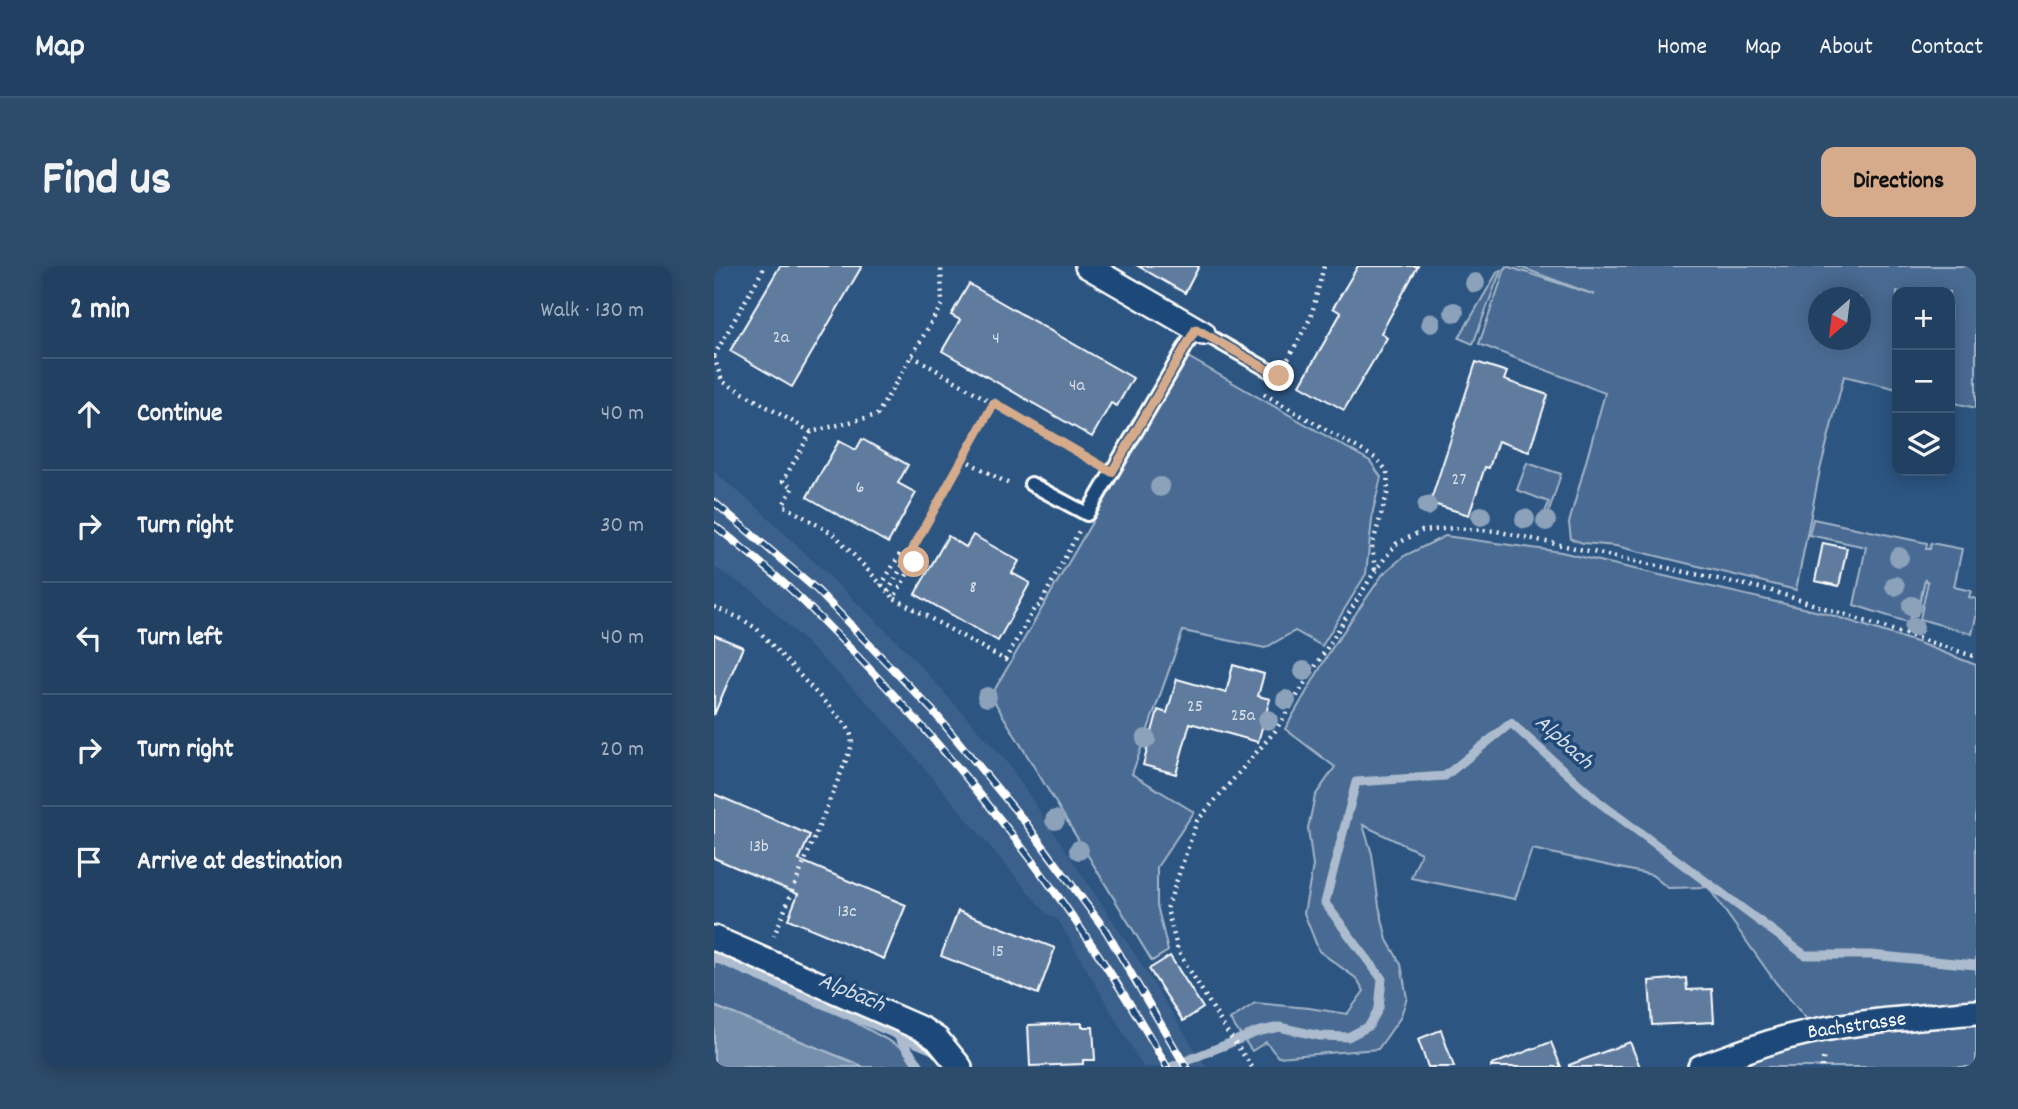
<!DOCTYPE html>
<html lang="en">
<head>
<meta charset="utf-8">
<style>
	body { margin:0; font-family:Dekko,sans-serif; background:#2d4b6b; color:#f1f3f6 }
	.controls { position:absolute; right:21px; top:21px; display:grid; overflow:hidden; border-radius:14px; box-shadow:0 4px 18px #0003 }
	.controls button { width:63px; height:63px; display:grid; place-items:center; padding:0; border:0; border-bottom:2px solid #3e5977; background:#214062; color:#f1f3f6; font:35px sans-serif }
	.compass { position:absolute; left:1094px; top:21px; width:63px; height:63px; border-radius:50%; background:#214062; box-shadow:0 4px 18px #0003; rotate:208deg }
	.stop { position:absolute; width:21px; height:21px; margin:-16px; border:5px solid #d6ab8b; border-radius:50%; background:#fff }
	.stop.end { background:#d6ab8b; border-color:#fff; box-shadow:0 2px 7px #0008 }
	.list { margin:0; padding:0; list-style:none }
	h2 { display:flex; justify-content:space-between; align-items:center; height:91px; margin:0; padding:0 28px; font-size:30px }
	h2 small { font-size:23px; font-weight:400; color:#a2afbe }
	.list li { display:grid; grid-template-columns:46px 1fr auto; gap:21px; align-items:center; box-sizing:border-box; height:112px; padding:0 28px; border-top:2px solid #3e5977 }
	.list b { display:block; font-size:26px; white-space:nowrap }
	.list em { font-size:23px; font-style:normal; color:#a2afbe }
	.icon { flex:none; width:38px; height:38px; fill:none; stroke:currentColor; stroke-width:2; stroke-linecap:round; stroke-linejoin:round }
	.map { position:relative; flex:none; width:1262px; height:801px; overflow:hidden; border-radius:14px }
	header { display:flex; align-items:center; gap:42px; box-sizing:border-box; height:98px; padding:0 35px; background:#214062; border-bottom:2px solid #3e5977 }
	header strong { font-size:33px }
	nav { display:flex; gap:38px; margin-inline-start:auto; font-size:24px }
	.intro { display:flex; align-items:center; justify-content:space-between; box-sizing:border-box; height:168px; padding:0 42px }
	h1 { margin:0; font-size:49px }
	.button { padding:18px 32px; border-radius:14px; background:#d6ab8b; color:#111; font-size:24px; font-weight:700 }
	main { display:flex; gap:42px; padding:0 42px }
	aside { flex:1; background:#214062; border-radius:14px; box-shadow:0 4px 18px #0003 }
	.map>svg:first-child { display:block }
	.built { fill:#3b618b }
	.green { fill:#486b92; stroke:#a4b5c8; stroke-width:2; fill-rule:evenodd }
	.water { fill:#748fad; stroke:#acbcce; stroke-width:2 }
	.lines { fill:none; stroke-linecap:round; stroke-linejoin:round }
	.stream { stroke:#acbcce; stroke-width:9 }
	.building { fill:#5e7c9f; stroke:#fff; stroke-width:2 }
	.lane-casing { stroke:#fff; stroke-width:18 }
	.street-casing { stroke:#fff; stroke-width:28 }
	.path { stroke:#fff; stroke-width:4.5; stroke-dasharray:2 5; stroke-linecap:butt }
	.lane { stroke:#1f4a7a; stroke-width:12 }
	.street { stroke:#1f4a7a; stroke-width:23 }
	.rail-casing { stroke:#fff; stroke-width:8 }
	.rail { stroke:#1f4a7a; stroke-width:5; stroke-dasharray:16; stroke-linecap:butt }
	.tree { fill:#8ca2bb }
	.route { stroke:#d6ab8b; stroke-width:9 }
	.labels { text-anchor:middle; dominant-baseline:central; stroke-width:7; stroke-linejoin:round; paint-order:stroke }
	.number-label { font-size:18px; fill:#d7dee7 }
	.street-label { font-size:21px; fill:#fff; stroke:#1f4a7a }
	.water-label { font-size:23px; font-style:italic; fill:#d5dde6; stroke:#1f4a7a }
</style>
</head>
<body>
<header>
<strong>Map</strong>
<nav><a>Home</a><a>Map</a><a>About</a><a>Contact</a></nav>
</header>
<div class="intro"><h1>Find us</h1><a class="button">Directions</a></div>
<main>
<aside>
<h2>2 min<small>Walk · 130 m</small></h2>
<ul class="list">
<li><svg class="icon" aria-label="ahead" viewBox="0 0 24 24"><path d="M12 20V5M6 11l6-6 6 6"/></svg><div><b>Continue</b></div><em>40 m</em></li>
<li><svg class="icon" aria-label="right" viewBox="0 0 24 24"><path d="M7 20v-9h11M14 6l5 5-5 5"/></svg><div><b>Turn right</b></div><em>30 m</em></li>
<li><svg class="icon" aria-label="left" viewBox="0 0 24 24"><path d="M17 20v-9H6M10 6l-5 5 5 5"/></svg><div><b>Turn left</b></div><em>40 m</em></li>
<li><svg class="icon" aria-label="right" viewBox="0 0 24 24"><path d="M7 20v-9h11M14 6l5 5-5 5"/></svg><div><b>Turn right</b></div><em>20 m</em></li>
<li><svg class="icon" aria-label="arrive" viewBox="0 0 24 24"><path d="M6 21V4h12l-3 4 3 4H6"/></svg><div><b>Arrive at destination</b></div></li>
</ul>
</aside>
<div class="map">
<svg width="1262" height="801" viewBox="0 0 1262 801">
	<rect width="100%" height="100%" fill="#2c5582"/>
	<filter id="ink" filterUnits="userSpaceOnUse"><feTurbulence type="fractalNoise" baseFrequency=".0143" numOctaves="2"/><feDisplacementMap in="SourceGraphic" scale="14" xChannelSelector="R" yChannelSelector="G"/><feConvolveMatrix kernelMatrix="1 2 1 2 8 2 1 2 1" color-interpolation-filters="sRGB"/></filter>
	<g filter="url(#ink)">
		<polygon class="built" points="0,206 43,241 191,383 293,496 422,690 492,801 429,801 345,655 332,647 164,447 40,326 0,301"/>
		<g class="green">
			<path d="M 792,0 L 881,29 L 803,0 L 1262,0 L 1262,142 L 1236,136 L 1236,26 L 1183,26 L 1183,123 L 1130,110 L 1106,204 L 1082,324 L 902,280 L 869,277 L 857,273 L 855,257 L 891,127 L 765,78 ZM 1104,32 L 1146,32 L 1146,74 L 1104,74 Z"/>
			<polygon points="787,4 759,78 745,72 784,5"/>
			<polygon points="474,91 656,195 667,211 659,245 652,308 608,380 581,365 551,382 469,365 418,508 480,546 443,601 443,639 454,685 438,695 277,430"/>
			<polygon points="813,197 847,208 832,255 828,254 835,236 803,224"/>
			<polygon points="1099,253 1213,277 1212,283 1216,283 1217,277 1248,283 1240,321 1257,325 1255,331 1262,333 1262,352 1258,368 1206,353 1214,316 1211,314 1203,349 1197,350 1196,357 1140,339 1152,281 1095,269"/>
			<polygon points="731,270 847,286 1114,348 1205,377 1262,399 1262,740 1095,756 1062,717 994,621 954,622 938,609 818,583 801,633 697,612 707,587 649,559 658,588 665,640 673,674 687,698 693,732 686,752 664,783 564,791 552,776 538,785 516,754 541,737 595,742 633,748 650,725 643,713 605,685 590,647 599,600 594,562 601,530 621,501 571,463 616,385 669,308 690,290"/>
			<polygon points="0,695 137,754 188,782 201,801 149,801 0,740"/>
			<polygon points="1262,753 1262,801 1019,801 1054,789 1131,769"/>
		</g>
		<polygon class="water" points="0,740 146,799 149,801 0,801"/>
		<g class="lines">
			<g class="stream">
				<polyline points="0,691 226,787"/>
				<polyline points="185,772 207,801"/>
				<polyline points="457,801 543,766 565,761 606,770 634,771 655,760 665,742 668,713 611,637 642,516 731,510 797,457 886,537 1091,689 1157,689 1262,699"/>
			</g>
		</g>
		<g class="building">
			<polygon points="66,0 148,0 78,121 16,85"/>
			<polygon points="424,0 485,0 471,27"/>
			<polygon points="644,0 704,0 667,67 673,72 630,144 586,119 627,47 619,42"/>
			<polygon points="255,18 419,112 403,140 397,137 378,171 228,85 246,54 237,49"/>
			<polygon points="762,96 793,106 790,114 834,129 815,186 784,175 775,202 771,201 755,249 716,237"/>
			<polygon points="148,173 194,199 184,217 202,227 174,277 93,231 125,175 142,184"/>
			<polygon points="259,269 305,295 298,307 316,317 284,375 201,328 234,270 252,281"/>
			<polygon points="1109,277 1133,282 1125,320 1101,315"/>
			<polygon points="0,369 29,381 0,449"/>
			<polygon points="519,399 550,408 544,430 556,433 544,476 476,457 462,508 429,499 444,444 453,447 463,413 512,427"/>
			<polygon points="0,528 96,569 85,594 192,639 170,693 74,653 84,628 0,592"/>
			<polygon points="244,645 341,682 324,728 227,690"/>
			<polygon points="456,690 489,742 469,755 435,703"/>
			<polygon points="972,712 973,724 998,723 1000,756 938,759 935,715"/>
			<polygon points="368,757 368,761 379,761 381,794 369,794 369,798 316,800 314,759"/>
			<polygon points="727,764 740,801 714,801 704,773"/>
			<polygon points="837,776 847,801 777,801 777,799"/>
			<polygon points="916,776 926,801 855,801 855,799"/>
		</g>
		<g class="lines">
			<g class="lane-casing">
				<g id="lane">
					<polyline points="489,67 565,110"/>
					<polyline points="317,218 373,248 482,63"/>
				</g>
			</g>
			<g class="street-casing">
				<g id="street">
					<polyline points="373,0 489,67"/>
					<polyline points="0,672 208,763 223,773 246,801"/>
					<path d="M 986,801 C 1015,791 1044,779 1074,771 C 1135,755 1199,752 1262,746"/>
				</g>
			</g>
			<g class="path">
				<polyline points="0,90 51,0"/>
				<polyline points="198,90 381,196"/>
				<polyline points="0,91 8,115 97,166 163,149 228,38 227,0"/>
				<polyline points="574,93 597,51 610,0"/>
				<polyline points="550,128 663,193 673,205 674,225 658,280 661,304"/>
				<polyline points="280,137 196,287 200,296 180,332 291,394 320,343 326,339 365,265"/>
				<polyline points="97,166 69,215 79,221 69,239 121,269 180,332"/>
				<polyline points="249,193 297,219"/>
				<polyline points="167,320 186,288 196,287"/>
				<polyline points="174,326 191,295"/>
				<path d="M 0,341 L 28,353 L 43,363 L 132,459 C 139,470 139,476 135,487 L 60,670"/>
				<polyline points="538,801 512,764 464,685 453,643 483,555 561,465 661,305 682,278 708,265 739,262 782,265 1055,324 1262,391"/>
				<polyline points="1108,801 1110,788"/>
			</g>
			<use href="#lane" class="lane"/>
			<use href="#street" class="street"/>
			<g class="rail-casing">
				<g id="rail">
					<polyline points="0,236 103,324 219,445 311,556 392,665 472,801"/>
					<path d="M 0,259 C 31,284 64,310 92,338 C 232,476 357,630 453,801"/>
				</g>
			</g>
			<use href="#rail" class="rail"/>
		</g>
		<g class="tree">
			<circle cx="761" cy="17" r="10"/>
			<circle cx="740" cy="46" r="10"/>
			<circle cx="717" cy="57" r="10"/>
			<circle cx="446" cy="221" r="10"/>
			<circle cx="713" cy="240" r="10"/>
			<circle cx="767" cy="250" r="10"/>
			<circle cx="811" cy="253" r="10"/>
			<circle cx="832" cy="255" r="10"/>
			<circle cx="1185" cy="291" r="10"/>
			<circle cx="1181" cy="320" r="10"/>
			<circle cx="1198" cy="340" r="10"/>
			<circle cx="1200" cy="361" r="10"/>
			<circle cx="590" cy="405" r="10"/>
			<circle cx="273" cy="431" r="10"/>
			<circle cx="572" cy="434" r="10"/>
			<circle cx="554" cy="454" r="10"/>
			<circle cx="432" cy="473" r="10"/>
			<circle cx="341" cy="554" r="10"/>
			<circle cx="365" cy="584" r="10"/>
		</g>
	</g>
	<g class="lines" filter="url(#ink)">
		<polyline class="route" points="200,296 196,287 280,137 398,206 482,63 565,110"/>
	</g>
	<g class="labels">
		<g class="number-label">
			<text x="67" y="72">2a</text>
			<text x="282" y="73">4</text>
			<text x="363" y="120">4a</text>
			<text x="745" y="214">27</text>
			<text x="146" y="222">6</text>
			<text x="259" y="322">8</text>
			<text x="481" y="441">25</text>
			<text x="529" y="450">25a</text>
			<text x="45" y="581">13b</text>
			<text x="133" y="646">13c</text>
			<text x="284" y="686">15</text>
		</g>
		<g class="street-label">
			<text transform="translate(1143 761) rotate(-8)">Bachstrasse</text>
		</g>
		<g class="water-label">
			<text transform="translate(849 477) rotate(42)">Alpbach</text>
			<text transform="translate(137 728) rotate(23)">Alpbach</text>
		</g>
	</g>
</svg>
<div class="controls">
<button>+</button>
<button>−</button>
<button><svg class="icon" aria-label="layers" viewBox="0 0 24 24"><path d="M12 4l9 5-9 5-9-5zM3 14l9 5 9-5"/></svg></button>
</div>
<svg class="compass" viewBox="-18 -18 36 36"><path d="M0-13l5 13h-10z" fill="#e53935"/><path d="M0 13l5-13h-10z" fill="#a2afbe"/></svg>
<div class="stop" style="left:200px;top:296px"></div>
<div class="stop end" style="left:565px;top:110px"></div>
</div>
</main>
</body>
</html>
